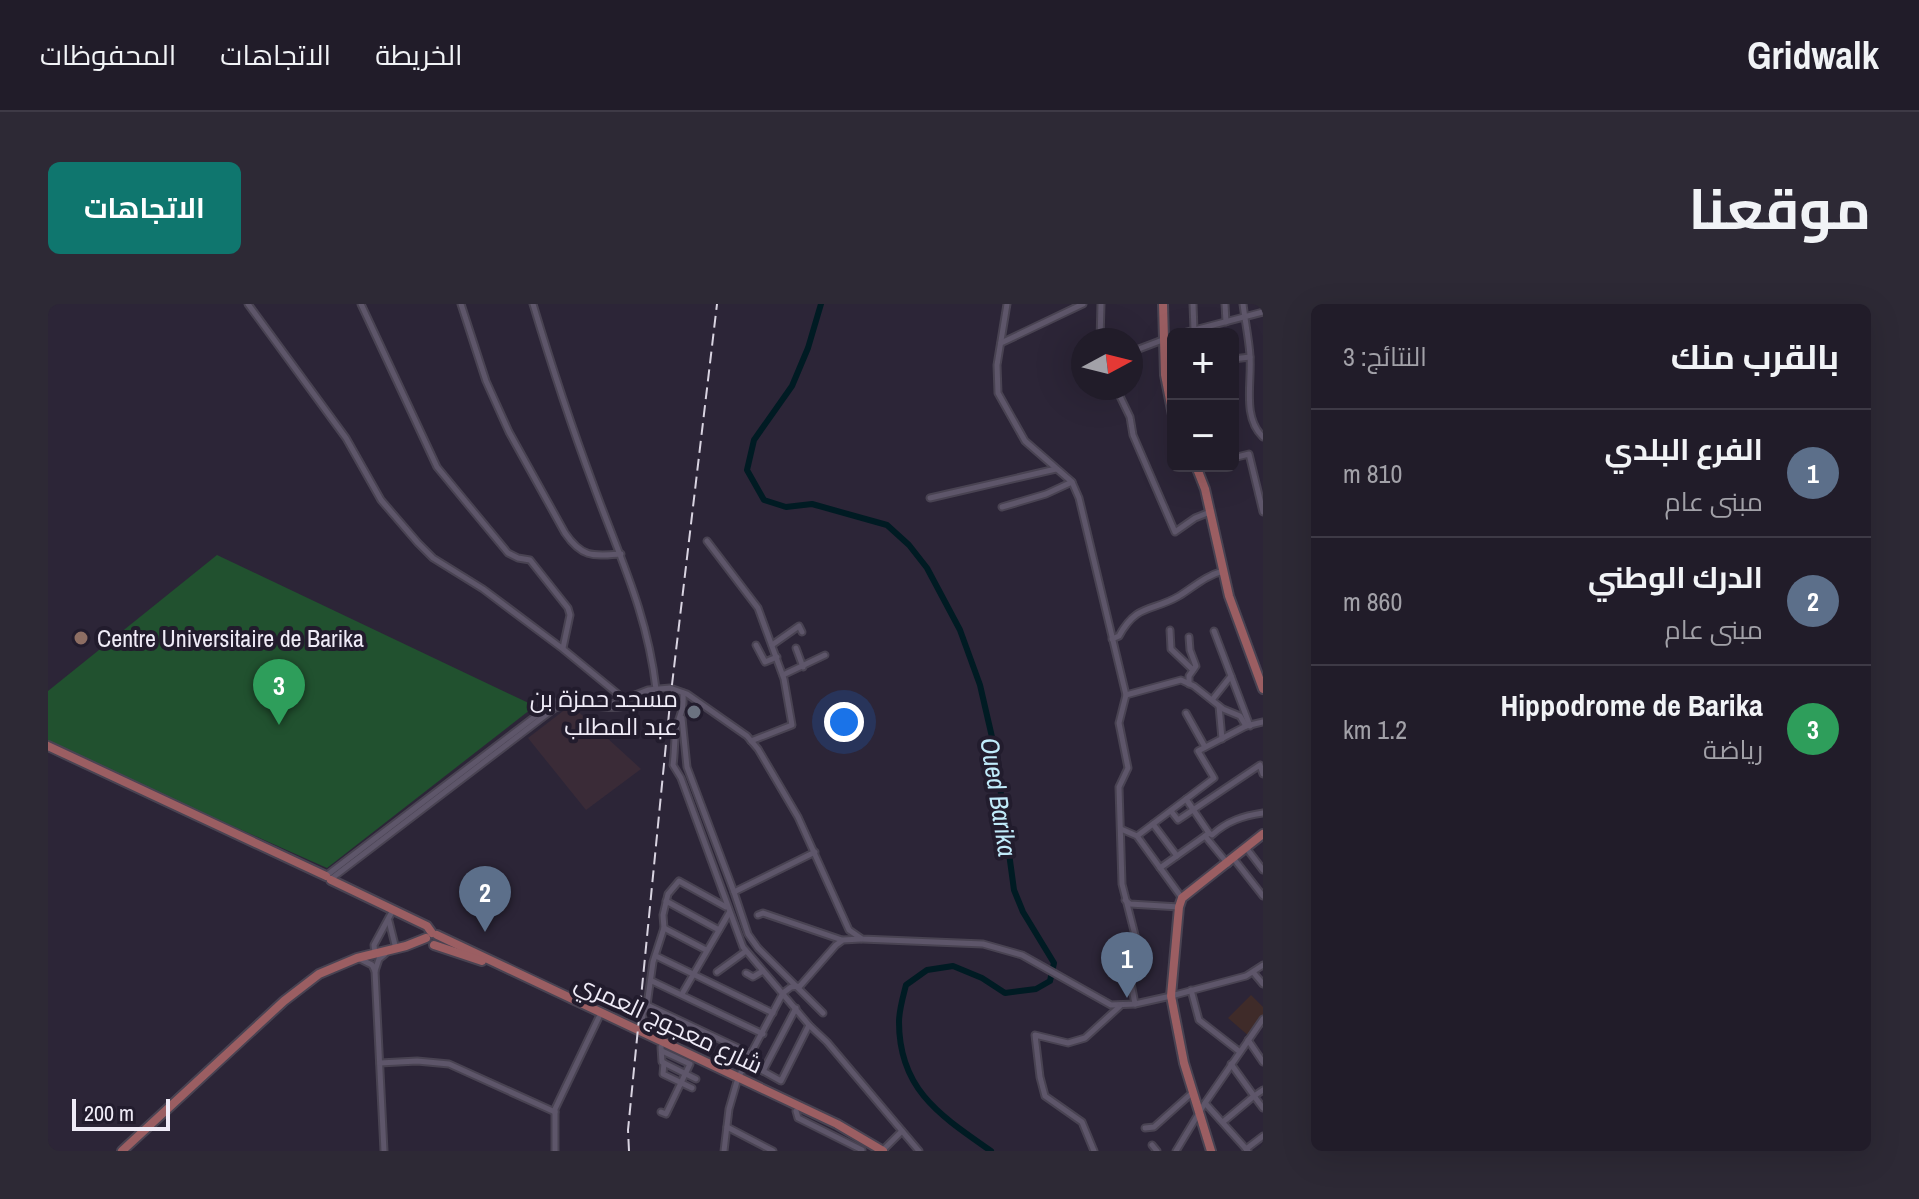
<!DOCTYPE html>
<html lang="ar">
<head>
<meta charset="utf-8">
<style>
	body { margin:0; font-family:"Archivo Narrow",Cairo,sans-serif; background:#2d2935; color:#f1f3f6; direction:rtl }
	.controls { position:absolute; right:24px; top:24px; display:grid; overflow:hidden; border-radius:12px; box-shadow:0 8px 32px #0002 }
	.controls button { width:72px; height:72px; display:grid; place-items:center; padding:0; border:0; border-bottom:2px solid #3e3a46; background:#211c29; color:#f1f3f6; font:40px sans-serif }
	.compass { position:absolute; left:1023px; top:24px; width:72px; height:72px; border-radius:50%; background:#211c29; box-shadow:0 8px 32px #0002; rotate:83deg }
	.scale { position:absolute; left:24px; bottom:20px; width:98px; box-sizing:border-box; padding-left:8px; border:4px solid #efebf7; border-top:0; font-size:22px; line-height:28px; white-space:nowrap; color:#efebf7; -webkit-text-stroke:6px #221c2d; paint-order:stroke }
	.you { position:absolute; left:796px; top:418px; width:28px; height:28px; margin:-20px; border:6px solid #fff; border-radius:50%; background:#1a73e8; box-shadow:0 0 0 12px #1a73e833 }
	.badge { display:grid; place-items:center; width:52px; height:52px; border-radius:50%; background:#0f766e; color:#fff; font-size:26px; font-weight:700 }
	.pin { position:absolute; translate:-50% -66px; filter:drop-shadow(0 2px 4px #0008) }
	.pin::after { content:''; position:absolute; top:42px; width:28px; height:24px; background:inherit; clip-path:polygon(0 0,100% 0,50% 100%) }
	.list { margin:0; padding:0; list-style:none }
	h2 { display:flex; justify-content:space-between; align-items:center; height:104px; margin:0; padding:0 32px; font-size:34px }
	h2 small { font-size:26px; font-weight:400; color:#a2a1a8 }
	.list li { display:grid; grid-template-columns:52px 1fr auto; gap:24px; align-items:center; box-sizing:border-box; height:128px; padding:0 32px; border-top:2px solid #3e3a46 }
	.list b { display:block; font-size:30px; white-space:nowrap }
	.list p { margin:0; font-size:26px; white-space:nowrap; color:#a2a1a8 }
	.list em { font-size:26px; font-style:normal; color:#a2a1a8 }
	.map { position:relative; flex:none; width:1215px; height:847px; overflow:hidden; direction:ltr; border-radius:12px }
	header { display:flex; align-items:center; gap:48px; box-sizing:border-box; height:112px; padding:0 40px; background:#211c29; border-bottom:2px solid #3e3a46 }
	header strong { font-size:38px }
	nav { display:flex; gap:44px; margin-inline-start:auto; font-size:28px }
	.intro { display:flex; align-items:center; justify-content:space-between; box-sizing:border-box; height:192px; padding:0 48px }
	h1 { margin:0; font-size:56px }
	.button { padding:20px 36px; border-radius:12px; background:#0f766e; color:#fff; font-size:28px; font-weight:700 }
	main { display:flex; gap:48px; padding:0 48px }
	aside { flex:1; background:#211c29; border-radius:12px; box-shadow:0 8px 32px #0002 }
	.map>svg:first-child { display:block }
	.commercial { fill:#3a2b37 }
	.medical { fill:#3f2b29 }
	.green { fill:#21512f }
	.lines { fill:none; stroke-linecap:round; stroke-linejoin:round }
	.river { stroke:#001b23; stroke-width:6 }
	.minor-casing { stroke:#494352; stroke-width:9 }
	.major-casing { stroke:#494352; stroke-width:12 }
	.minor { stroke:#5e566a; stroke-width:5 }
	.major { stroke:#9b5e62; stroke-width:8 }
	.rail { stroke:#d9d4e1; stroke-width:2; stroke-dasharray:12 6; stroke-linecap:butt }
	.education-dot { fill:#8d6e63; stroke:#221c2d; stroke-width:3 }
	.worship-dot { fill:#6b7280; stroke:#221c2d; stroke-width:3 }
	.labels { text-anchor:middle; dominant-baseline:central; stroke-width:8; stroke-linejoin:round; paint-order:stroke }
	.poi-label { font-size:24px; fill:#efebf7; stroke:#221c2d; text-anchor:start }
	.street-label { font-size:24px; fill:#efebf7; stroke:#221c2d }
	.water-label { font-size:26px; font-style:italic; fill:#c0ebfa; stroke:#221c2d }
</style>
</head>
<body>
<header>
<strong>Gridwalk</strong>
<nav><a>الخريطة</a><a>الاتجاهات</a><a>المحفوظات</a></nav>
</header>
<div class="intro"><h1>موقعنا</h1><a class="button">الاتجاهات</a></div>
<main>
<aside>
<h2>بالقرب منك<small>النتائج: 3</small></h2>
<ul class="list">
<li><span class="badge" style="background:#5c6f8a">1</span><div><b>الفرع البلدي</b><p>مبنى عام</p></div><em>810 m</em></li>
<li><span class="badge" style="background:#5c6f8a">2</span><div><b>الدرك الوطني</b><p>مبنى عام</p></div><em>860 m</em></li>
<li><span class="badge" style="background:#2e9e5b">3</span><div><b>Hippodrome de Barika</b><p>رياضة</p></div><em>1.2 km</em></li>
</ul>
</aside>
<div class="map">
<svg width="1215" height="847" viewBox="0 0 1215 847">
	<rect width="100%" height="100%" fill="#2c2537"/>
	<polygon class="commercial" points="523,401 593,465 538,506 480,434"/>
	<polygon class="medical" points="1203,691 1215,703 1215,714 1202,733 1180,714"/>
	<polygon class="green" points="169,251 487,402 279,564 0,440 0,387"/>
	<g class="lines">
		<path class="river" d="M 773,0 L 760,44 L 744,82 L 706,136 L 699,166 L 716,196 L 738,203 L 764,200 L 839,221 L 861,241 L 879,264 L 912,326 L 932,381 L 947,446 L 966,586 L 975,608 L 1006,659 L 1002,677 L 988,685 L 957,689 L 934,674 L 905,662 L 879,666 L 858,681 C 855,693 851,706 851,718 C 851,786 893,812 943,847"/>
		<g class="minor-casing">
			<g id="minor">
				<polyline points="200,0 298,134 333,196 370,239 385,254 435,285 515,345 582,400"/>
				<polyline points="313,0 389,163 460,249 470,254 482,256 520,304 522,311 515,344"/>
				<path d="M 413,0 L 438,77 L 461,128 L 517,229 C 534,254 545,252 573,250"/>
				<path d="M 485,0 C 503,60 523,121 545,180 C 571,252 599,307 608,385"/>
				<polyline points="959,0 949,61 950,89 977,137 1024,178 1031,194 1078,391"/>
				<polyline points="1145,0 1146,26"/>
				<polyline points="1177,0 1178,18"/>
				<path d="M 1195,0 C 1197,17 1201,35 1202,52 C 1204,79 1194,113 1215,133"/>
				<polyline points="1131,30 1215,8"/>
				<polyline points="1052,36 1053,0"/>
				<polyline points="953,39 1035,0"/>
				<polyline points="1083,48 1125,32"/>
				<polyline points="1185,55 1202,53"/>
				<polyline points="1068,84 1082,113 1085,131 1127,228 1147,214 1162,208"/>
				<polyline points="1185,154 1201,150 1215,208"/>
				<polyline points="882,194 1008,165"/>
				<polyline points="954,203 998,190 1024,178"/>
				<polyline points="659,237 710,304 736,375 744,421 703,437"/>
				<polyline points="1122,326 1123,345 1145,366"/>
				<polyline points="1166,327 1202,422"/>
				<path d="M 1064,335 L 1071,332 C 1089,299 1104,308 1131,292 C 1147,282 1157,272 1175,267"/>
				<polyline points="708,341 717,358 729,353"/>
				<polyline points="724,341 751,322 754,328"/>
				<polyline points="748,344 755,363"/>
				<polyline points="735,371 777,351"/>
				<polyline points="1141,380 1141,372 1148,362 1142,346 1141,333"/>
				<path d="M 635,389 C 636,405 633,408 629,421 C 626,432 627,448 625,461 L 633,474 L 695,643 L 761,721 L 733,777 L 699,758"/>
				<polyline points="1164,396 1183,372"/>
				<polyline points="1171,402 1174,435"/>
				<polyline points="1138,409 1157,443"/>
				<polyline points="634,414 639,463 686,588"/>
				<polyline points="1138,495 1161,529"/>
				<polyline points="1123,507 1130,516 1212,461 1215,470"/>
				<polyline points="1105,520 1129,552"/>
				<polyline points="1073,525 1089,532 1134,594"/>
				<polyline points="1089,532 1166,474 1150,447 1198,422"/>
				<path d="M 1157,532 L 1161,529 L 1164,531 C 1179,517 1195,512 1215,509"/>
				<polyline points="1199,545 1215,566"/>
				<polyline points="767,548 686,588 700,630 710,644 775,709"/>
				<polyline points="1186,555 1215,592"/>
				<polyline points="1112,564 1157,532 1180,560"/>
				<polyline points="279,571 505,399 522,394 564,400 600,386 622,384 639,390 699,432 710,445 750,513 801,626 814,635 935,640 974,651 1063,701 1087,700 1123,692 1198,672 1215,661"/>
				<path d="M 283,575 L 507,404 C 543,389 564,422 605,386"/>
				<polyline points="1077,596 1082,600 1131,603"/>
				<polyline points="618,597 671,626"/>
				<polyline points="678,603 631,577 620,590 615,611 616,624 605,658 599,701 703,750"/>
				<polyline points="710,611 715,609 794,636"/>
				<polyline points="341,617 348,645"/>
				<polyline points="616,624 658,646"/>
				<polyline points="327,650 326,641 345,606"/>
				<polyline points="608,652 725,709"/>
				<polyline points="312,655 324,661 327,667 331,655 337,650"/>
				<polyline points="327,667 336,847"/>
				<polyline points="669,668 698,647"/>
				<polyline points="1205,668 1215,680"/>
				<polyline points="698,669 705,673 715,667"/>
				<polyline points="604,677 715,730"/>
				<polyline points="1143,686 1151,716 1192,748"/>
				<polyline points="634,690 681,609"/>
				<polyline points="1087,700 1076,642 1088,635 1074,580 1071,483 1080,464 1071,419 1078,391 1133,376 1146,382 1175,405 1192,412 1198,422 1215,418"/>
				<polyline points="762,722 779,738 871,847"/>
				<polyline points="594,728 595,709 600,701"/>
				<polyline points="1200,736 1215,758"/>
				<polyline points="613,743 614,758 648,775"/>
				<polyline points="332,759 369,757 401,760 507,808"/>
				<polyline points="616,759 615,770 644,784"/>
				<polyline points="715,767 748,704"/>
				<polyline points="1215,786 1206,792 1215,804"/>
				<polyline points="1157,799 1200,847"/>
				<polyline points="748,807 750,814 814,846"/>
				<polyline points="613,808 618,810 642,760 614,747"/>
				<polyline points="1175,818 1206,792 1183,760"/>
				<polyline points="679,823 725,847"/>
				<polyline points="1097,824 1106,823 1145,788"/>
				<polyline points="1104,841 1109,847"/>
				<polyline points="1198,845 1215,832"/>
				<polyline points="835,846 854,827"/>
				<polyline points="507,847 507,805 551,713"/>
				<polyline points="676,847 681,805 690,774 735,689 743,683 752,682 788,641 795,636 813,635"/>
				<polyline points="1046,847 1034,818 997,792 992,773 987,731 1020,739 1037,734 1072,702"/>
				<polyline points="1128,847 1157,799 1215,715"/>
			</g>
		</g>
		<g class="major-casing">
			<g id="major">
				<polyline points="1115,0 1117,71 1125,111"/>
				<polyline points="1148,162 1157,185 1181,292 1215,385"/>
				<polyline points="0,442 278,572"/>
				<polyline points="283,576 379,622 384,629"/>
				<polyline points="389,631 789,820 835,847"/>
				<polyline points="386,641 434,657"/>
				<polyline points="74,847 236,697 271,670 309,654 358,642 378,634"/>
				<polyline points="1163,847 1136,759 1123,692 1131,603 1134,594 1215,530"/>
			</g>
		</g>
		<use href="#minor" class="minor"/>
		<use href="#major" class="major"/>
		<polyline class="rail" points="581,847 580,826 623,389 669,0"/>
	</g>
	<circle class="education-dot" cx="33" cy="334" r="8"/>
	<circle class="worship-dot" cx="646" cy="408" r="8"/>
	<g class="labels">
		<g class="poi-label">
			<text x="49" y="334">Centre Universitaire de Barika</text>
			<text x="630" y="394" text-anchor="end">مسجد حمزة بن<tspan x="630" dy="28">عبد المطلب</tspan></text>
		</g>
		<g class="street-label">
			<text transform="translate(621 719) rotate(25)">شارع معجوج العمري</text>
		</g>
		<g class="water-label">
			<text transform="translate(951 493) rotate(81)">Oued Barika</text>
		</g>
	</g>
</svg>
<div class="controls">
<button>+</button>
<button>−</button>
</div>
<svg class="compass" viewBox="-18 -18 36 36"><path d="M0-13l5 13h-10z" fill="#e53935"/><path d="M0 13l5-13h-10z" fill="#a2a1a8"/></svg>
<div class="scale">200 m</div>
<div class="you"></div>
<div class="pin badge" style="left:1079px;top:694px;background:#5c6f8a">1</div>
<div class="pin badge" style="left:437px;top:628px;background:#5c6f8a">2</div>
<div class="pin badge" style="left:231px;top:421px;background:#2e9e5b">3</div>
</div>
</main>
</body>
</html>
